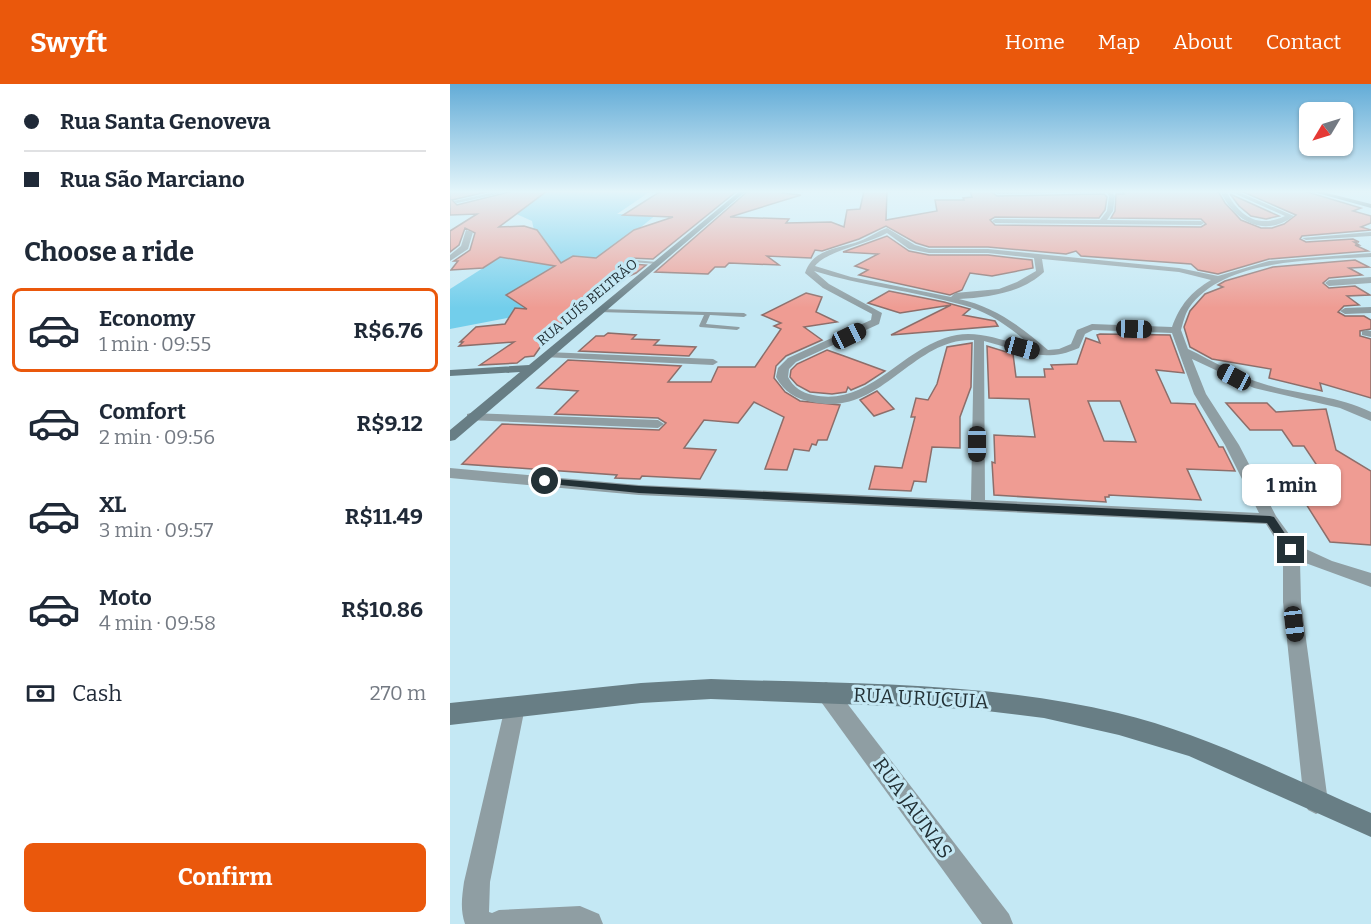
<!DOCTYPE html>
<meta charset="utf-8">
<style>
:root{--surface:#fff;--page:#f6f6f7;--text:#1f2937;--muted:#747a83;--line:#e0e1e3;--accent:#ea580c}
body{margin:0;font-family:Bitter,serif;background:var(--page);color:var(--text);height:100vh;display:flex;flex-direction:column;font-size:22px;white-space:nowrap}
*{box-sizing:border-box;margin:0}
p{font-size:20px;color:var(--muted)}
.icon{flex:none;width:33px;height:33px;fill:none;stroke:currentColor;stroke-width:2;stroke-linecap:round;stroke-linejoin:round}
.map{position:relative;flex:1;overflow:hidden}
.sheet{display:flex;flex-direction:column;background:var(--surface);width:450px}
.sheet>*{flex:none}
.banner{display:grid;align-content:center;height:132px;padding:0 24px;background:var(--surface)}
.needle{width:39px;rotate:232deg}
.tools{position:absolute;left:849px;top:18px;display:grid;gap:12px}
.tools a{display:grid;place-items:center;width:54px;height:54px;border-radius:9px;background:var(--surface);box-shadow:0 2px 4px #0004;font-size:30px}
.end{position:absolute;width:27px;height:27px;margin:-14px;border:8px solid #233136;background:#fff;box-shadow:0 0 0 3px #fff}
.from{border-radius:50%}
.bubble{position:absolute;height:42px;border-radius:9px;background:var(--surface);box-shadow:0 2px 4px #0004;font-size:20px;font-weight:700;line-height:42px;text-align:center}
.car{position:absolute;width:18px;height:36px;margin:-18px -9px;border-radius:8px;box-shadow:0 0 4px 2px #0007;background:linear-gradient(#222 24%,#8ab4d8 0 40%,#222 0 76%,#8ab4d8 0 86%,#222 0)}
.banner b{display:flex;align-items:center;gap:21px;height:57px;font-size:22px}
.banner b+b{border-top:2px solid var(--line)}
.banner i{width:15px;height:15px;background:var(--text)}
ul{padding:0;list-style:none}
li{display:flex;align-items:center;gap:18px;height:84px;margin:0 12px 9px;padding:0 12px;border:3px solid transparent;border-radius:9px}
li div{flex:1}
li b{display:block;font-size:22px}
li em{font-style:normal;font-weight:700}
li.active{border-color:var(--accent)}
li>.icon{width:54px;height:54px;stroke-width:1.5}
h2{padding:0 24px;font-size:27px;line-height:72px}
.pay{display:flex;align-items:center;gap:15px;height:66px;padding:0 24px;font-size:22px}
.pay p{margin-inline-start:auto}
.button{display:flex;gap:12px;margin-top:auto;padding:12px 24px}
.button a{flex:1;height:69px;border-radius:9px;background:var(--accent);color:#fff;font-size:24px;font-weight:700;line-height:69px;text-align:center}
header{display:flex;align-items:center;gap:36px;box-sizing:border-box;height:84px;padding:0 30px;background:var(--accent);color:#fff}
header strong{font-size:28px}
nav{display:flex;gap:33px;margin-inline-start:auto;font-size:21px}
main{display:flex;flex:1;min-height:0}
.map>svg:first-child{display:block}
.green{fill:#72ceeb}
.building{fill:#ef9c93;stroke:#8d6e6a;stroke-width:1.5;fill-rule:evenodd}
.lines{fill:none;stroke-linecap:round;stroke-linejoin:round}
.lane{fill:#8f9ea3;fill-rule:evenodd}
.street{fill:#8f9ea3;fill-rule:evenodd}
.secondary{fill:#687e85;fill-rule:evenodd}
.route{fill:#233136}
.labels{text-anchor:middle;stroke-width:6;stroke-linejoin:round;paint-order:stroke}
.far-street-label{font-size:14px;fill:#233136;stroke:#c4e8f4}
.near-street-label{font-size:20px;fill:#233136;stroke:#c4e8f4}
</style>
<header>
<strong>Swyft</strong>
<nav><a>Home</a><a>Map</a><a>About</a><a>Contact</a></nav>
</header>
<main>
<section class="sheet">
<div class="banner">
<b><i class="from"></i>Rua Santa Genoveva</b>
<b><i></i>Rua São Marciano</b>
</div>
<h2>Choose a ride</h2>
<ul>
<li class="active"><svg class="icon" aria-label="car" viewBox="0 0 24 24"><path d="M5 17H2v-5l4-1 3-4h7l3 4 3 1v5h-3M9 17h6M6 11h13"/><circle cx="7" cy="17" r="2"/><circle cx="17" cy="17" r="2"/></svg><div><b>Economy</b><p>1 min · 09:55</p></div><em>R$6.76</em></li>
<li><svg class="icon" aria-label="car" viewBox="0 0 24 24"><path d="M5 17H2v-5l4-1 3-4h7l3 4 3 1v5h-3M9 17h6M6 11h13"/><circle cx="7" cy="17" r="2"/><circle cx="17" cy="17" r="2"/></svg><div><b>Comfort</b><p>2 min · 09:56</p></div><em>R$9.12</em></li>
<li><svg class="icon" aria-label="car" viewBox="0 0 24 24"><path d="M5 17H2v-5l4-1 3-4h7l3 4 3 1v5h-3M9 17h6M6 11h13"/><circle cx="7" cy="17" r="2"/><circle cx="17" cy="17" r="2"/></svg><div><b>XL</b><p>3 min · 09:57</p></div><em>R$11.49</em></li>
<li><svg class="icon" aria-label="car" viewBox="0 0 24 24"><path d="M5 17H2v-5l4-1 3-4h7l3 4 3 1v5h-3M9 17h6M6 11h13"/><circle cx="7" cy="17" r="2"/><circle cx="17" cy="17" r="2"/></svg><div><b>Moto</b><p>4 min · 09:58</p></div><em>R$10.86</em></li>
</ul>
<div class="pay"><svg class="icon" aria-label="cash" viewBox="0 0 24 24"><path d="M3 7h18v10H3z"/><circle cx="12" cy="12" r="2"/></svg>Cash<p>270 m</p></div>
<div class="button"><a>Confirm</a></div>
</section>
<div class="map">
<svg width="921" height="840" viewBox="0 0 921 840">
<rect width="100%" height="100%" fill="#c4e8f4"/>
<path class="green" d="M89 107H201L167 130H207L175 156 109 224 0 245V205L85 151 82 137 37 117Z"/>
<g class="building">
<path d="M0 107H41L2 116 7 121 63 107H97L49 143 74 142 87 146 111 179 123 172 146 174 184 146 223 133 173 131 211 107H287L203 175 180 174 182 180 196 181 186 189 165 198 109 241 116 242 101 255H96L84 272 75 273 67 279 30 281 64 258 9 262 13 258H10L26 243 55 240 65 224 77 225 56 211 105 182 50 173 33 184 1 186 8 177H4L20 166 25 149 15 144 9 161 0 168V147L27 130 0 131Z"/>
<path d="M298 107H337L333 109 351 111 280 133 339 135 336 139 381 138 394 143 397 126 410 125 414 107H437L436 136 487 127 485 116H514L513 114 522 113 520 107H540L547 112 654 110 657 113 655 126 649 134 545 133 540 136 545 141 751 143 756 140 751 135 661 134 665 127 666 110H674L671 107H768L775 119 791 136 811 144H822L834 140 846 131 791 107H854L911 124 903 127 921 132V139L911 143 921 146 852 152 850 155 856 158 903 155 909 158H904L909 161H905L918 167 819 175 768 190 748 186 741 180 631 172 626 167 616 170 538 163H479L466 159 436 142 409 155 372 167 365 166 361 174 317 172 329 181 279 179 275 183H265L258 190 205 188Z"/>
<path d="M780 110 829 132 816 135 801 132 789 122Z"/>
<path d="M437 152 459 167 479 171H538L582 176 583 184 542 192 520 189 512 206 500 211 409 191 418 186 405 182 428 170 393 168Z"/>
<path d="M905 176 919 183 899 184 912 191 879 194 873 199 879 204 905 202 920 211 897 212 909 221 894 222 888 228 895 232H914L921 236V245L910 247V252L921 255V314L870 299 872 307 819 294 821 285 762 275 740 263 734 243 740 227 755 210 773 203 768 201 775 197 823 183Z"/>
<path d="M439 207 494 218 520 225 513 231 545 237 548 242 441 251 501 221 450 229 418 219Z"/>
<path d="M356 209 372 213 366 228 387 238 354 243 372 256 336 272 326 282 324 294 335 308 350 317 390 321 377 356H368L366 361 362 360 359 367 344 365 337 386 315 385 334 333 304 318 288 339 254 336 234 364 266 366 250 395 192 392 190 395 165 394 167 391 12 380 52 340 209 346 216 339 208 334 105 330 128 307 87 304 118 276 231 282 218 298H261L268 283H305L331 245 324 242 331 239 312 231Z"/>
<path d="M158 249 186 251 182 255 209 256 204 261 246 263 239 272 129 267 146 252H154Z"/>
<path d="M650 250 720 251 734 289 706 286 721 319 745 320 769 363H773L785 387 737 385 751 416 659 411V413H655L656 418 544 411 542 378 545 379 544 351 585 353 579 315 539 314 537 262 563 270 566 293H595L594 285H603L601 281 627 280 636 254 650 259 647 251ZM638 317H670L686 358 654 357Z"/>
<path d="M522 259 521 303 510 333V364L482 363 476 398 464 397 461 407 419 405 425 382 452 384 465 333H461L466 314 478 316 487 300 497 263Z"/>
<path d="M377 266 394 272 435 287 415 300 401 306 398 303 396 308 382 310 360 308 347 301 340 293 341 286 347 280Z"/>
<path d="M427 307 444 325 424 332 410 316Z"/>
<path d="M776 319H817L826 328 876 325 886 366 921 387V461L880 458 851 412 847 411 835 394 876 395 854 362H843L832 346H800Z"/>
</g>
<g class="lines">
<g class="lane">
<path d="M184 176 207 178 209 179 207 180 182 178V176Z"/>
<path d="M150 225 294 229 297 231 294 233 260 231 256 240 289 243 290 244 287 246 250 243 249 242 254 231 148 228V226Z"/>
</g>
<g class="street">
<path d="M50 107H61L7 119 4 117Z"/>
<path d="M545 107H601L604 109 547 110Z"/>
<path d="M655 107H661L665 112 663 127 657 136 751 137 754 139 751 141 545 139 542 137 545 135 650 136 657 127 659 112Z"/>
<path d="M770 107H776C789 132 808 145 835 132L779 107H786L844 132C814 154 785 138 770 107Z"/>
<path d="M437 144 465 161 479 165H538L729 184 768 192 819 177 921 169V173C866 176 773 174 739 224 735 230 733 239 731 246L738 265C763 277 787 292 814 300 849 311 887 311 921 328V337L890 324 804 304 742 275 756 310 789 361 826 432 847 461 882 477 921 489V503L850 477 851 518 878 718 874 726 866 730 858 726 854 718 833 518V467L816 440 189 411 0 394V384L189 401 521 416 524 256C462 253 431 334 362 318 346 315 334 308 326 293L328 284 338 274 421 236 422 230 373 204 355 189C363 164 389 165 410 157 420 153 428 147 437 144ZM437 149 459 165 479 169H538L584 174 586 187 567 198 549 205 505 209 501 213 401 193 365 182C376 167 418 160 437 149ZM592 175 729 188 761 196C741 208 730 221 722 243L642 240 627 246 621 260 609 265 598 266C572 243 543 222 509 215 538 213 572 209 594 188ZM364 187C413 202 464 207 513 221 540 228 564 246 584 264 553 258 526 243 495 254 449 269 416 323 363 311 352 309 343 303 338 293L339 285 346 278 429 240 432 229 379 200ZM643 246 722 249 744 310 775 361 809 429 535 416 534 257C569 266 593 280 629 264L635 250Z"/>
<path d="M16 146 23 148 18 165 0 177V171L11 162Z"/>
<path d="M921 148V152L856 156 852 154Z"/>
<path d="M921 193V199L879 202 875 199 879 196Z"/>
<path d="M921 223V229L895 230 890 227 895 224Z"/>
<path d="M916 246 921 247V253L912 251V247Z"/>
<path d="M97 268 263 275 268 278 263 281 93 273 92 271Z"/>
<path d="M21 329 208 336 214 340 208 344 17 336V330Z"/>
<path d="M376 598 383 601 559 830 563 840H532L369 615 366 608 369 601Z"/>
<path d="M65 613 72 616 75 623 40 798 39 828 42 829 49 826 130 822 149 830 153 840H15C10 825 12 813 14 798L55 623 58 616Z"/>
</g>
<g class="secondary">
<path d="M290 107H296L5 356 0 357V346L70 288 0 292V286L79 281Z"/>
<path d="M860 107H869L921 120V124Z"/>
<path d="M261 595C397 600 535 597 668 629 756 650 838 693 921 729V753L739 672 669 651 594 634 520 625 261 615 191 619 0 641V619L191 599Z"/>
</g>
</g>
<linearGradient id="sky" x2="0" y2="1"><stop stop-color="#63acd7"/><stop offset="0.48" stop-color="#e4f5fa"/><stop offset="1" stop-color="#e4f5fa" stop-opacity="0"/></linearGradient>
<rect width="921" height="224" fill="url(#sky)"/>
<path class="route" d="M95 394 189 402 820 432 824 433 846 466 845 469H837L817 439 189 409 91 399V395Z"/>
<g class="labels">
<g class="far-street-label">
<text transform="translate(137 218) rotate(-40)" y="5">RUA LUÍS BELTRÃO</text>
</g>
<g class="near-street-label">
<text transform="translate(471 614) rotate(3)" y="7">RUA URUCUIA</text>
<text transform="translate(463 724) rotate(54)" y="7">RUA JAUNAS</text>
</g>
</g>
</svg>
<div class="tools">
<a><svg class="needle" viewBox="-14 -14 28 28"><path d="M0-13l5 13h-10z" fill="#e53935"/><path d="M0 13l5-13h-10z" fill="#747a83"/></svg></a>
</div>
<i class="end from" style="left:95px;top:397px"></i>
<i class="end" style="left:841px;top:466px"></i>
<div class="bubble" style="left:792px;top:380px;width:99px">1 min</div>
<i class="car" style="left:684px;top:245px;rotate:92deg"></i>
<i class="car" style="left:399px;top:252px;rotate:64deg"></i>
<i class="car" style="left:572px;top:264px;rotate:105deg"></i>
<i class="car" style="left:784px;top:293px;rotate:298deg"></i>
<i class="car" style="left:527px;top:360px;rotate:180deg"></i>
<i class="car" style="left:844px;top:540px;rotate:173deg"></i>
</div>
</main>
